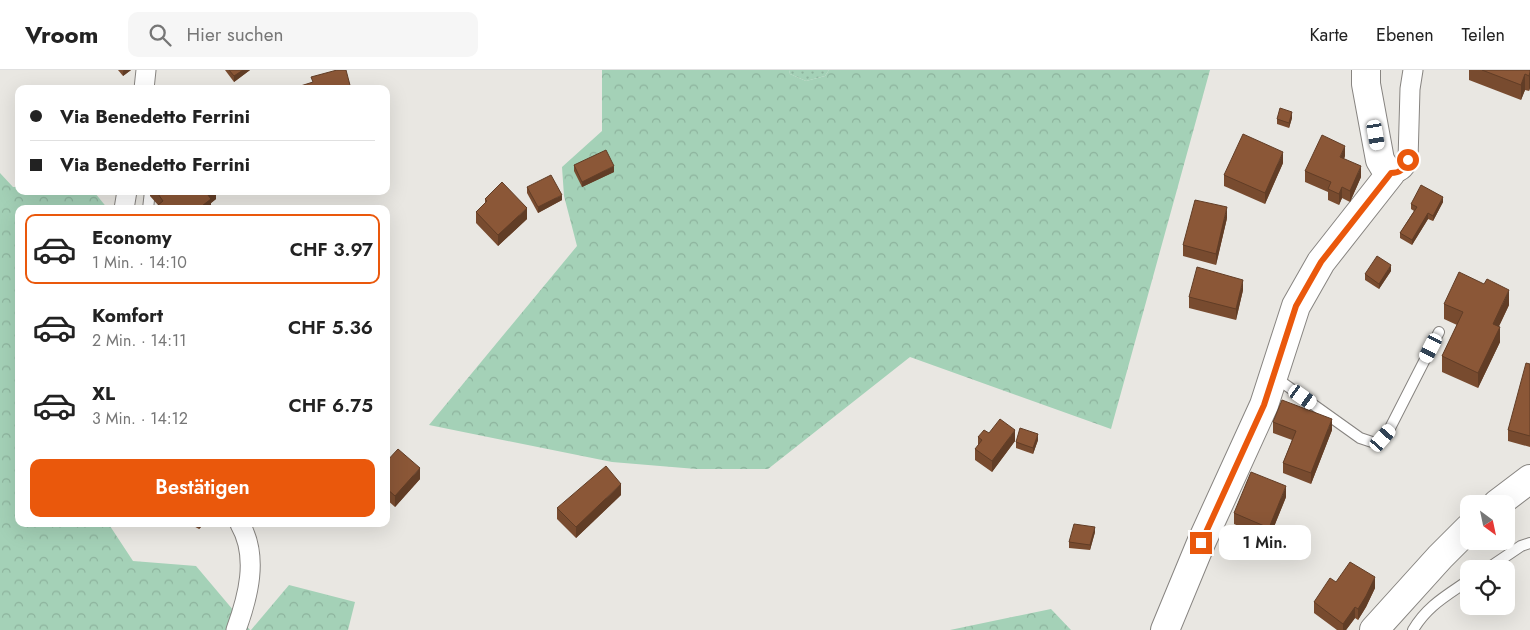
<!DOCTYPE html>
<html lang="de">
<meta charset="utf-8">
<style>
:root{--surface:#fff;--page:#f6f6f6;--text:#222;--muted:#767676;--line:#e0e0e0;--accent:#ea580c}
body{margin:0;font-family:Jost,sans-serif;background:var(--page);color:var(--text);height:100vh;display:flex;flex-direction:column;font-size:19px;white-space:nowrap}
*{box-sizing:border-box;margin:0}
p{font-size:16px;color:var(--muted)}
.icon{flex:none;width:28px;height:28px;fill:none;stroke:currentColor;stroke-width:2;stroke-linecap:round;stroke-linejoin:round}
.map{position:relative;flex:1;overflow:hidden}
.sheet{position:absolute;left:15px;top:135px;width:375px;height:322px;display:flex;flex-direction:column;background:var(--surface);border-radius:10px;box-shadow:0 5px 20px #0002}
.sheet>*{flex:none}
.hud{position:absolute;left:15px;top:15px;width:375px;height:110px;border-radius:10px;box-shadow:0 5px 20px #0002;display:grid;align-content:center;height:110px;padding:0 15px;background:var(--surface)}
.needle{width:32px;rotate:147deg}
.buttons{position:absolute;left:1460px;top:425px;display:grid;gap:10px}
.buttons a{display:grid;place-items:center;width:55px;height:55px;border-radius:10px;background:var(--surface);box-shadow:0 5px 20px #0002;font-size:25px}
.end{position:absolute;width:22px;height:22px;margin:-11px;border:6px solid #ea580c;background:#fff;box-shadow:0 0 0 2px #fff}
.from{border-radius:50%}
.bubble{position:absolute;height:35px;border-radius:10px;background:var(--surface);box-shadow:0 5px 20px #0002;font-size:16px;font-weight:600;line-height:35px;text-align:center}
.car{position:absolute;width:15px;height:30px;margin:-15px -8px;border-radius:6px;box-shadow:0 0 4px 1px #0007;background:linear-gradient(#fff 24%,#345 0 40%,#fff 0 76%,#345 0 86%,#fff 0)}
.hud b{display:flex;align-items:center;gap:18px;height:48px;font-size:19px}
.hud b+b{border-top:1px solid var(--line)}
.hud i{width:12px;height:12px;background:var(--text)}
ul{padding:9px 0 0;list-style:none}
li{display:flex;align-items:center;gap:15px;height:70px;margin:0 10px 8px;padding:0 5px;border:2px solid transparent;border-radius:10px}
li div{flex:1}
li b{display:block;font-size:19px}
li em{font-style:normal;font-weight:600}
li.current{border-color:var(--accent)}
li>.icon{width:45px;height:45px;stroke-width:1.5}
.primary-button{display:flex;gap:10px;margin-top:auto;padding:10px 15px}
.primary-button a{flex:1;height:58px;border-radius:10px;background:var(--accent);color:#fff;font-size:20px;font-weight:600;line-height:58px;text-align:center}
header{display:flex;align-items:center;gap:30px;box-sizing:border-box;height:70px;padding:0 25px;background:var(--surface);border-bottom:1px solid var(--line)}
header strong{font-size:24px}
nav{display:flex;gap:28px;margin-inline-start:auto;font-size:18px}
.search{width:350px;height:45px;background:var(--page);display:flex;align-items:center;gap:12px;box-sizing:border-box;padding:0 18px;border-radius:10px;color:var(--muted);font-size:19px}
.map>svg:first-child{display:block}
.grass{fill:url(#grass-dots)}
.forest{fill:url(#forest-crowns)}
.lines{fill:none;stroke-linecap:round;stroke-linejoin:round}
.lane-casing{stroke:#878480;stroke-width:12}
.street-casing{stroke:#878480;stroke-width:21}
.secondary-casing{stroke:#878480;stroke-width:30}
.lane{stroke:#fff;stroke-width:10}
.street{stroke:#fff;stroke-width:19}
.secondary{stroke:#fff;stroke-width:28}
.wall{fill:#784b2f}
.shaded-wall{fill:#613d26}
.building{fill:#8b5737;stroke:#613d26}
.route{stroke:#ea580c;stroke-width:6}
</style>
<header>
<strong>Vroom</strong>
<div class="search"><svg class="icon" aria-label="search" viewBox="0 0 24 24"><circle cx="10" cy="10" r="6"/><path d="M15 15l6 6"/></svg>Hier suchen</div>
<nav><a>Karte</a><a>Ebenen</a><a>Teilen</a></nav>
</header>
<div class="map">
<svg width="1530" height="560" viewBox="0 0 1530 560">
<defs>
<pattern id="grass-dots" width="8" height="8" patternUnits="userSpaceOnUse" patternTransform="scale(1.25)"><rect width="8" height="8" fill="#a4d1b7"/><path d="M2 2h.1M6 6h.1" fill="none" stroke="#8db39d" stroke-width="1.8" stroke-linecap="round"/></pattern>
<pattern id="forest-crowns" width="20" height="18" patternUnits="userSpaceOnUse" patternTransform="scale(1.25)"><rect width="20" height="18" fill="#a4d1b7"/><path d="M2 6a3 3 0 1 1 6 0M12 15a3 3 0 1 1 6 0" fill="none" stroke="#8db39d"/></pattern>
</defs>
<rect width="100%" height="100%" fill="#e9e7e2"/>
<path class="grass" d="M789 0H829L825 6 806 11 790 4Z"/>
<g class="forest">
<path d="M602 0H789L790 4 806 11 825 6 829 0H1210L1111 359 910 287 768 399H696L612 392 429 355 577 176 564 126 562 97 602 61Z"/>
<path d="M0 103 13 117H19V121H67L95 123 108 139H19V454H111L110 456 133 491 196 496 250 560H0Z"/>
<path d="M289 515 355 532 348 560H251Z"/>
<path d="M1051 539 1071 560H950Z"/>
</g>
<g class="lines">
<g class="lane-casing">
<g id="lane">
<path d="M148 139 150 121"/>
<path d="M1276 308 1360 368 1372 372H1378L1389 360 1439 262"/>
<path d="M1487 499 1521 476 1530 473"/>
<path d="M1413 560C1427 536 1446 526 1469 510"/>
</g>
</g>
<g class="street-casing">
<g id="street">
<path d="M144 19 146 0"/>
<path d="M1391 103C1400 103 1405 99 1408 90L1410 19 1413 0"/>
<path d="M124 139 127 121"/>
<path d="M236 560C248 527 259 487 240 454"/>
</g>
</g>
<g class="secondary-casing">
<g id="secondary">
<path d="M1497 434 1530 409"/>
<path d="M1165 560 1201 473 1264 335 1296 236 1321 192 1391 103 1386 100 1380 90 1366 14V0"/>
<path d="M1374 560 1440 487 1469 458"/>
</g>
</g>
<use href="#lane" class="lane"/>
<use href="#street" class="street"/>
<use href="#secondary" class="secondary"/>
</g>
<g class="wall">
<path d="M118 0H131L123 6Z"/>
<path d="M225 0H250L234 12Z"/>
<path d="M1469 0H1530V18L1529 21 1525 20 1521 30 1469 10Z"/>
<path d="M1292 48 1289 58 1277 54V49Z"/>
<path d="M1345 86 1344 89 1361 107 1350 132 1342 128 1339 135 1328 130V122L1305 112V101Z"/>
<path d="M1283 93 1265 134 1224 116V105Z"/>
<path d="M574 95 614 102 582 117 574 101Z"/>
<path d="M527 117 562 130 538 143 527 123Z"/>
<path d="M150 121H216V129L211 133V139H158V135L150 126Z"/>
<path d="M485 129 527 149 498 176 476 153V142L485 133Z"/>
<path d="M1443 132 1433 151 1428 149 1412 175 1400 168V163L1414 141 1411 139V134Z"/>
<path d="M1227 148 1216 195 1183 186V175Z"/>
<path d="M1391 201 1379 219 1365 210V204Z"/>
<path d="M1243 220 1236 250 1189 238V227Z"/>
<path d="M1444 234 1509 235 1499 256 1500 272 1478 318 1442 302V286L1457 255 1444 249Z"/>
<path d="M1530 294V377L1508 371V360Z"/>
<path d="M1273 352 1332 360 1311 414 1283 403V393L1292 370 1273 363Z"/>
<path d="M989 363 1015 371 992 402 975 390V379L978 376V367Z"/>
<path d="M1038 370 1033 384 1016 378V372Z"/>
<path d="M386 392 420 409 395 437 386 429Z"/>
<path d="M621 425 576 468 557 449V438Z"/>
<path d="M1286 427 1269 469 1234 454V443Z"/>
<path d="M190 454H204L199 459Z"/>
<path d="M1095 462 1090 480 1069 478V472Z"/>
<path d="M1336 512 1375 518 1366 537 1358 550 1355 548 1346 560H1337L1314 543V532Z"/>
</g>
<g class="shaded-wall">
<path d="M124 0H131L123 6V1Z"/>
<path d="M243 0H250L234 12V6Z"/>
<path d="M1530 2V18L1529 21V6Z"/>
<path d="M1525 4V20L1521 30V15Z"/>
<path d="M1292 42V48L1289 58V53Z"/>
<path d="M1345 76V86L1340 98V87Z"/>
<path d="M1283 82V93L1265 134V123Z"/>
<path d="M614 96V102L582 117V112Z"/>
<path d="M1361 96V107L1350 132V121Z"/>
<path d="M1342 117V128L1339 135V124Z"/>
<path d="M212 121H216V129L211 133V139H198L208 125Z"/>
<path d="M562 125V130L538 143V137Z"/>
<path d="M1443 127V132L1433 151V146Z"/>
<path d="M1227 137V148L1216 195V184Z"/>
<path d="M527 138V149L498 176V165Z"/>
<path d="M1428 143V149L1412 175V170Z"/>
<path d="M1391 195V201L1379 219V214Z"/>
<path d="M1243 210V220L1236 250V239Z"/>
<path d="M1509 220V235L1493 269V254Z"/>
<path d="M1500 257V272L1478 318V303Z"/>
<path d="M1332 349V360L1311 414V403Z"/>
<path d="M1015 360V371L992 402V391Z"/>
<path d="M1038 364V370L1033 384V378Z"/>
<path d="M420 398V409L395 437V426Z"/>
<path d="M621 414V425L576 468V457Z"/>
<path d="M1286 416V427L1269 469V458Z"/>
<path d="M199 454H204L199 459Z"/>
<path d="M1095 457V462L1090 480V475Z"/>
<path d="M1375 507V518L1366 537 1358 550V539Z"/>
<path d="M1355 537V548L1346 560H1343V554Z"/>
</g>
<g class="building">
<path d="M229 0H243L234 6Z"/>
<path d="M337 0H346L351 19H291L313 12 311 7Z"/>
<path d="M1482 0H1530V2L1529 6 1525 4 1521 15Z"/>
<path d="M1280 38 1292 42 1289 53 1277 49Z"/>
<path d="M1243 64 1283 82 1265 123 1224 105Z"/>
<path d="M1322 65 1345 76 1340 87 1361 96 1350 121 1342 117 1339 124 1328 119 1331 112 1305 101Z"/>
<path d="M606 80 614 96 582 112 574 95Z"/>
<path d="M551 105 562 125 538 137 527 117Z"/>
<path d="M502 112 527 138 498 165 476 142 487 131 485 129Z"/>
<path d="M1421 115 1443 127 1433 146 1428 143 1412 170 1400 163 1417 137 1411 134Z"/>
<path d="M156 121H212L208 125 211 129 198 139H160L158 135 163 131Z"/>
<path d="M1195 130 1227 137 1216 184 1183 175Z"/>
<path d="M1377 186 1391 195 1379 214 1365 204Z"/>
<path d="M1197 197 1243 210 1236 239 1189 227Z"/>
<path d="M1459 202 1484 214 1487 209 1509 220 1493 254 1500 257 1478 303 1442 286 1463 242 1444 234Z"/>
<path d="M1526 293 1530 294V366L1508 360Z"/>
<path d="M1282 330 1332 349 1311 403 1283 393 1296 361 1273 352Z"/>
<path d="M1000 349 1015 360 992 391 975 379 982 370 978 367 984 360 989 363Z"/>
<path d="M1020 358 1038 364 1033 378 1016 372Z"/>
<path d="M398 379 420 398 395 426 386 418V392Z"/>
<path d="M606 396 621 414 576 457 557 438Z"/>
<path d="M1251 402 1286 416 1269 458 1234 443Z"/>
<path d="M1074 454 1095 457 1090 475 1069 472Z"/>
<path d="M1350 492 1375 507 1366 526 1358 539 1355 537 1343 554 1314 532 1330 508 1336 512Z"/>
</g>
<g class="lines">
<path class="route" d="M1201 473 1264 335 1296 236 1321 192 1391 103C1400 103 1405 99 1408 90"/>
</g>
</svg>
<div class="buttons">
<a><svg class="needle" viewBox="-14 -14 28 28"><path d="M0-13l5 13h-10z" fill="#e53935"/><path d="M0 13l5-13h-10z" fill="#767676"/></svg></a>
<a><svg class="icon" aria-label="locate" viewBox="0 0 24 24"><circle cx="12" cy="12" r="6"/><path d="M12 2v4M12 18v4M2 12h4M18 12h4"/></svg></a>
</div>
<i class="end from" style="left:1408px;top:90px"></i>
<i class="end" style="left:1201px;top:473px"></i>
<div class="bubble" style="left:1219px;top:455px;width:92px">1 Min.</div>
<i class="car" style="left:1376px;top:65px;rotate:170deg"></i>
<i class="car" style="left:1431px;top:278px;rotate:207deg"></i>
<i class="car" style="left:1303px;top:327px;rotate:125deg"></i>
<i class="car" style="left:1383px;top:368px;rotate:41deg"></i>
<div class="hud">
<b><i class="from"></i>Via Benedetto Ferrini</b>
<b><i></i>Via Benedetto Ferrini</b>
</div>
<section class="sheet">
<ul>
<li class="current"><svg class="icon" aria-label="car" viewBox="0 0 24 24"><path d="M5 17H2v-5l4-1 3-4h7l3 4 3 1v5h-3M9 17h6M6 11h13"/><circle cx="7" cy="17" r="2"/><circle cx="17" cy="17" r="2"/></svg><div><b>Economy</b><p>1 Min. · 14:10</p></div><em>CHF 3.97</em></li>
<li><svg class="icon" aria-label="car" viewBox="0 0 24 24"><path d="M5 17H2v-5l4-1 3-4h7l3 4 3 1v5h-3M9 17h6M6 11h13"/><circle cx="7" cy="17" r="2"/><circle cx="17" cy="17" r="2"/></svg><div><b>Komfort</b><p>2 Min. · 14:11</p></div><em>CHF 5.36</em></li>
<li><svg class="icon" aria-label="car" viewBox="0 0 24 24"><path d="M5 17H2v-5l4-1 3-4h7l3 4 3 1v5h-3M9 17h6M6 11h13"/><circle cx="7" cy="17" r="2"/><circle cx="17" cy="17" r="2"/></svg><div><b>XL</b><p>3 Min. · 14:12</p></div><em>CHF 6.75</em></li>
</ul>
<div class="primary-button"><a>Bestätigen</a></div>
</section>
</div>
